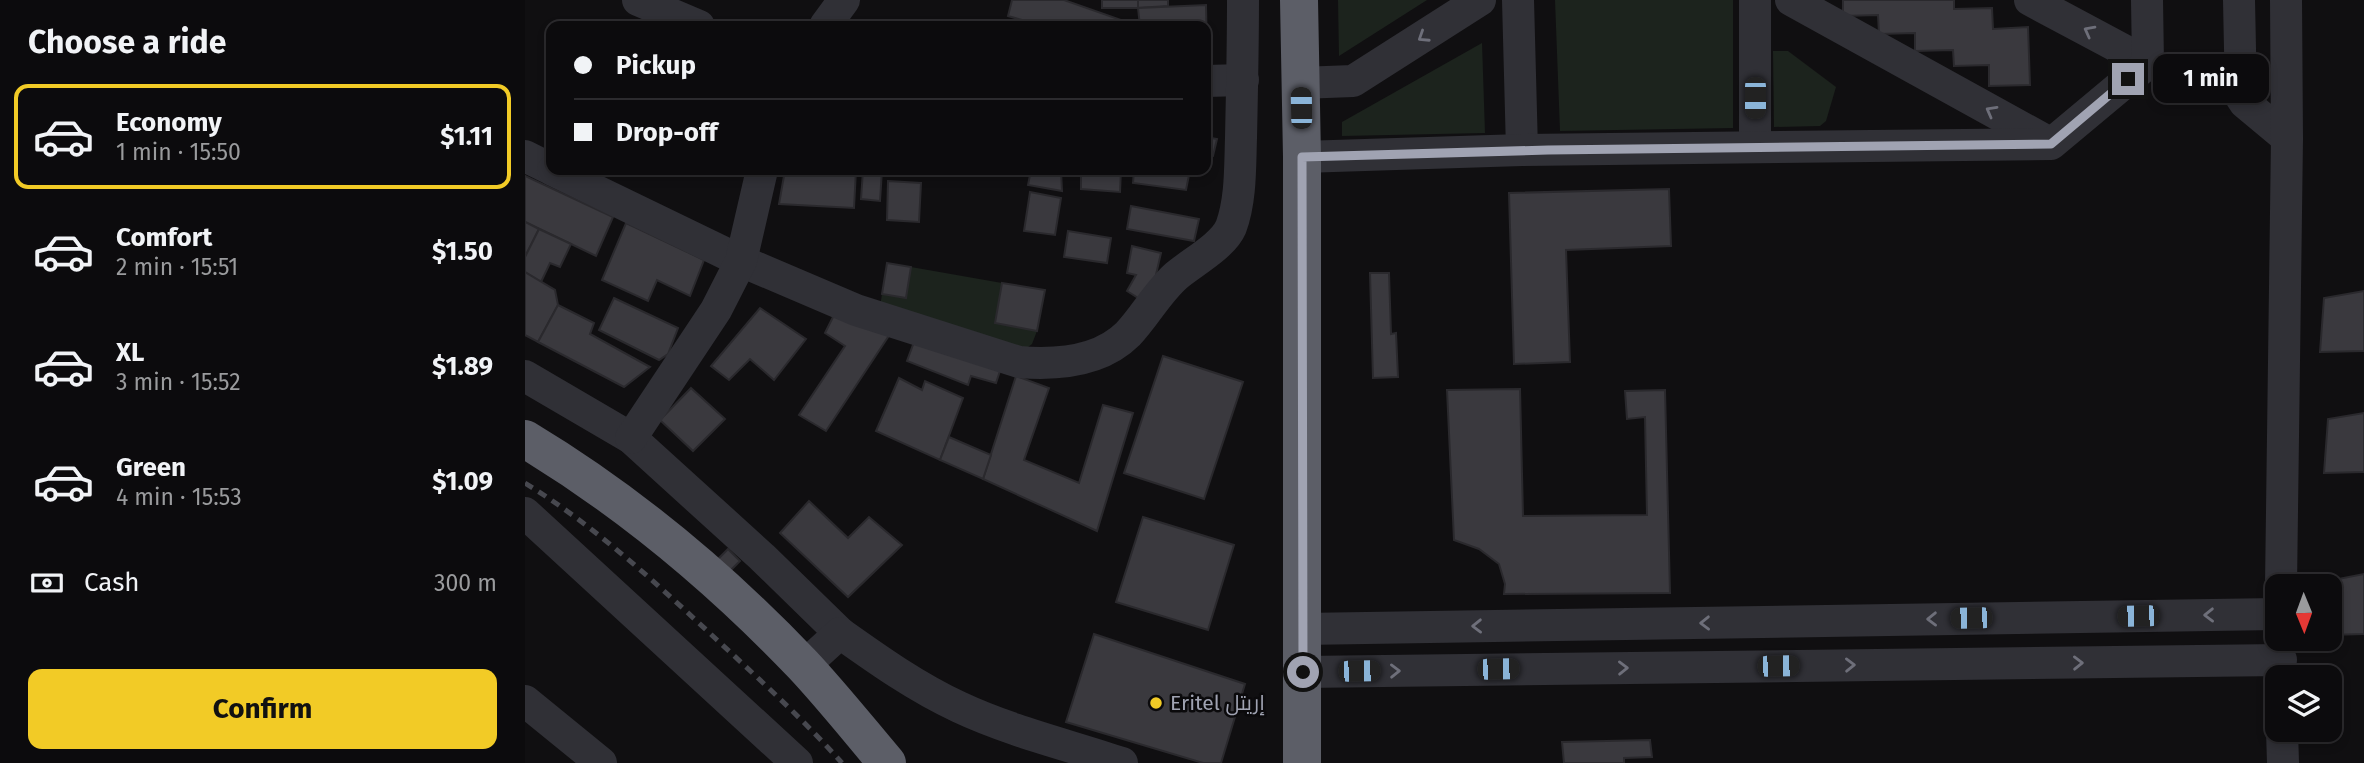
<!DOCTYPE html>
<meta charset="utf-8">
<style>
:root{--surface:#0c0b0d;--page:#151416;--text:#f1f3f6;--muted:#9a9b9d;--line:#2c2b2e;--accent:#f2cb26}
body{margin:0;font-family:"Fira Sans",Cairo,sans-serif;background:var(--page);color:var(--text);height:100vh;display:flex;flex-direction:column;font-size:26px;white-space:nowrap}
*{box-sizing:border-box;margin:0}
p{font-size:23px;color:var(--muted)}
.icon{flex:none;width:38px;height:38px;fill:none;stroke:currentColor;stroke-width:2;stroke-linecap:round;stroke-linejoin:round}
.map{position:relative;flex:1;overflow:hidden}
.sheet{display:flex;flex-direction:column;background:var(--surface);width:525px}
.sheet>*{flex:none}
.hud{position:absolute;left:21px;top:21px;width:665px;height:154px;border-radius:14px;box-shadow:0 4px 10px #0003,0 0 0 2px var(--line);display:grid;align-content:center;height:154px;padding:0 28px;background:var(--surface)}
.needle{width:46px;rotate:179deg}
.fabs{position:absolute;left:1740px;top:574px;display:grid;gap:14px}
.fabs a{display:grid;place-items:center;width:77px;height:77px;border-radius:14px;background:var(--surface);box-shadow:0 4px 10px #0003,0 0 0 2px var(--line);font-size:35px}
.end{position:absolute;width:32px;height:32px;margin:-16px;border:9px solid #a0a3b2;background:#111;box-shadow:0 0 0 4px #111}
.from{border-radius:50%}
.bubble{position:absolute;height:49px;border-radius:14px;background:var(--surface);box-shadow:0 4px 10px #0003,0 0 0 2px var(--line);font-size:23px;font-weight:700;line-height:49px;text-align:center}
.car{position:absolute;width:21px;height:42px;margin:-21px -10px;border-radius:9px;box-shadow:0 0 5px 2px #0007;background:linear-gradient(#222 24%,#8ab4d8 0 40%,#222 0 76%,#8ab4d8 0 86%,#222 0)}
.hud b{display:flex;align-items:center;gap:24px;height:66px;font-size:26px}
.hud b+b{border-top:2px solid var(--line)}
.hud i{width:18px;height:18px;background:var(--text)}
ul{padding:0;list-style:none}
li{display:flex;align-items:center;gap:21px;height:105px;margin:0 14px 10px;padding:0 14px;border:4px solid transparent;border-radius:14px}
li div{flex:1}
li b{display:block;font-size:26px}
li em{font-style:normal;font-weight:700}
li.active{border-color:var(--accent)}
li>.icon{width:63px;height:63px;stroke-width:1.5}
h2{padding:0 28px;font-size:32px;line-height:84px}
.pay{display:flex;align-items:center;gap:18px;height:77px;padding:0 28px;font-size:26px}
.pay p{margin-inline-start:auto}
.action{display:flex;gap:14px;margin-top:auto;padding:14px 28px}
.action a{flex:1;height:80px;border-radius:14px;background:var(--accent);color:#111;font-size:28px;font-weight:700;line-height:80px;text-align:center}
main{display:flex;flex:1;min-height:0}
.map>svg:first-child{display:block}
.green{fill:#1c231d}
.building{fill:#3a393e;stroke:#2a292d;stroke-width:2}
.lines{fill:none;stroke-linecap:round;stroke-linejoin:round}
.minor{stroke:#303036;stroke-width:32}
.highway{stroke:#5c5e67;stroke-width:38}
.rail{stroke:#47484f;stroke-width:5;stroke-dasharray:9 7;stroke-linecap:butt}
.oneway{stroke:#6e6f7a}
.route{stroke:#a0a3b2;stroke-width:9}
.poi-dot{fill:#f2cb26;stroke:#0b0a0c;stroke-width:2.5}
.labels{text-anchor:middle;stroke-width:5;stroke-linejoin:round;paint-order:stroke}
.poi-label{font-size:21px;fill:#a0a3b2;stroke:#0b0a0c;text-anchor:start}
</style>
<main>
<section class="sheet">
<h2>Choose a ride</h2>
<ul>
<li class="active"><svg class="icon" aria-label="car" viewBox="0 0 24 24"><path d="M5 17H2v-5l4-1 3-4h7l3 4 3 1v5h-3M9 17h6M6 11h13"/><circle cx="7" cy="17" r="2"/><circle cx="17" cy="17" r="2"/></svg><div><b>Economy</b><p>1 min · 15:50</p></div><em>$1.11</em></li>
<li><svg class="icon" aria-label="car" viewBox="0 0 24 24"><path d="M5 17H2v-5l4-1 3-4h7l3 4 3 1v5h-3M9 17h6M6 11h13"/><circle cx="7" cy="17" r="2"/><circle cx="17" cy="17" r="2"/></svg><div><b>Comfort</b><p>2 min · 15:51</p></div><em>$1.50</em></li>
<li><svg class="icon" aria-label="car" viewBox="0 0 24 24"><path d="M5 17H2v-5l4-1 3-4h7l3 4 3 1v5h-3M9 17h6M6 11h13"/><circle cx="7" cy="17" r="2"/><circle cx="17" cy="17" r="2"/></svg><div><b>XL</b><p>3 min · 15:52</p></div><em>$1.89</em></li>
<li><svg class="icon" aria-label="car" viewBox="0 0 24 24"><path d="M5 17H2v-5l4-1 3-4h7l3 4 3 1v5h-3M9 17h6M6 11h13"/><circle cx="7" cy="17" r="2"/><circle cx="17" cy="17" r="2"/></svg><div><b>Green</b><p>4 min · 15:53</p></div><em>$1.09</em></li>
</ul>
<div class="pay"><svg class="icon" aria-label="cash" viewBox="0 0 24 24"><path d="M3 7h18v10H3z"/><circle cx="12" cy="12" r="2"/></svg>Cash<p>300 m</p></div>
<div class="action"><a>Confirm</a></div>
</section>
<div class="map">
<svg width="1839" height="763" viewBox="0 0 1839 763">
<rect width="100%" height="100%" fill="#100f11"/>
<g class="green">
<path d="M813 0H902L814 56Z"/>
<path d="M1030 0H1208V128L1035 131Z"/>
<path d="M957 43 960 133 817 136V122Z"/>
<path d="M1248 51H1263L1311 87 1301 121 1295 126 1249 127Z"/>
<path d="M386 267 477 283 470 323 512 331 507 344 494 354 354 313 357 294 381 298Z"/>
</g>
<g class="building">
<path d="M487 0H539L599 21 597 26H518L483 16Z"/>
<rect x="577" y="0" width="36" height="8"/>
<path d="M613 0H643V6L613 8Z"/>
<path d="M1318 0H1429V9L1467 8 1468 29 1503 27 1505 85 1464 86V65L1429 66 1428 50 1390 51V33L1354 34 1353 15 1318 16Z"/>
<path d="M681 5 682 52 681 26H615L613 8Z"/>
<path d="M681 137 692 139 688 156 681 155Z"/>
<path d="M260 170H331L329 208 254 204Z"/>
<path d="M338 170H357L355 201 336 199Z"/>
<path d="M506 170H536L537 191 503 185Z"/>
<path d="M556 170H596L595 192 556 189Z"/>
<path d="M609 170H665L661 190 608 183Z"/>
<path d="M0 176 88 217 71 256 0 222Z"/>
<path d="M363 181 396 183 394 222 362 220Z"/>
<path d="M1144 189 1146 246 1041 250 1045 362 989 364 984 193Z"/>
<path d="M505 192 536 198 530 235 499 231Z"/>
<path d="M606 206 674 219 669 241 602 229Z"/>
<path d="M0 222 14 229 0 257Z"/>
<path d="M101 223 179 260 165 296 132 280 123 301 77 280Z"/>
<path d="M14 229 46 244 35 267 25 263 16 282 0 272V257Z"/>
<path d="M543 231 586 238 582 263 539 257Z"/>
<path d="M607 246 636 253 630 279 618 301 602 291 611 275 602 273Z"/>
<path d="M362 263 386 267 381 298 357 294Z"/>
<path d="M0 272 30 290 33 305 13 342 0 335Z"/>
<path d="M845 273H864L866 334 871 333 873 377 848 378Z"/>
<path d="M477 283 520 290 512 331 470 323Z"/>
<path d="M1839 291V351L1795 352 1799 298Z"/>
<path d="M89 298 153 328 143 354 134 360 74 330Z"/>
<path d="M33 305 69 323 65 334 125 367 99 387 13 342Z"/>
<path d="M235 308 281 339 249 380 225 359 204 380 186 366Z"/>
<path d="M309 315 365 334 301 431 274 415 320 346 300 333Z"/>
<path d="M389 342 475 371 471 383 446 376 443 385 382 361Z"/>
<path d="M638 356 718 382 679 499 599 473Z"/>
<path d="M491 376 524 388 499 460 554 483 578 405 608 413 572 531 458 479Z"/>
<path d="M374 378 397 390 400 381 438 398 415 460 351 431Z"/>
<path d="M166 388 200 419 168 451 135 420Z"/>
<path d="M995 389 998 516 1122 515 1120 417 1102 419 1100 391 1140 390 1145 593 979 594 980 584 974 564 954 549 929 540 922 390Z"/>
<path d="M1839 413V472L1799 473 1803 419Z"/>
<path d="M424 437 466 455 458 479 415 460Z"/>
<path d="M284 501 323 538 344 517 377 545 323 597 255 533Z"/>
<path d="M618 517 709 545 683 630 591 602Z"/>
<path d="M203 549 215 561 204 572 192 560Z"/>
<path d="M1839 574V634L1804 635V606L1808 580Z"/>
<path d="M569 634 720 684 696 763H678L541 722Z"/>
<path d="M1125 740 1127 757 1099 758V763H1039L1037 742Z"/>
</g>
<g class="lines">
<g class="minor">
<path d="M113 0 174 26"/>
<path d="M993 0 997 150"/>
<path d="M1230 0V146"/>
<path d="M1266 0 1525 143"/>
<path d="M1505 0 1623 63"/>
<path d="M1714 0 1716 97 1720 103 1762 138"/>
<path d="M300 26 319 0"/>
<path d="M681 81 718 80"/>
<path d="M775 83 828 81 955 0"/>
<path d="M0 156 26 169"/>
<path d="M777 157 997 150 1526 144 1623 63 1622 0"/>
<path d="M28 170 216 261 331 310 494 362C531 365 575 362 603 334 620 316 632 293 651 276 666 263 698 246 706 227 716 200 715 167 716 138 717 92 718 46 718 0"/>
<path d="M0 376 106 438 237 557 315 633"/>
<path d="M106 438 191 310 216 261 237 170"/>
<path d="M0 513 272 763"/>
<path d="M1756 586 1762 138 1761 0"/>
<path d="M777 629 1752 614"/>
<path d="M279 666 315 633C353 660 391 687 434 707 485 731 543 745 597 763"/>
<path d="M778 672 1756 660"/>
<path d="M0 701 76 763"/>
<path d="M1757 730 1758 763"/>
</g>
<g class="highway">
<path d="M774 0 777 157V763"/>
<path d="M0 439C103 501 195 578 278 665 307 696 334 730 362 763"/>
</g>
<path class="rail" d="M0 483C70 526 131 583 191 639 234 679 278 719 317 763"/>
</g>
<defs><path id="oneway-chevron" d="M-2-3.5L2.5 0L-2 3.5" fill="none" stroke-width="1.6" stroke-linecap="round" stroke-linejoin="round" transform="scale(1.75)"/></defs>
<g class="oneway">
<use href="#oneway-chevron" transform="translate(1564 31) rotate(-152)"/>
<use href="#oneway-chevron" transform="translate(898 37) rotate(147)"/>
<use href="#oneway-chevron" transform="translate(1466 111) rotate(-151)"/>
<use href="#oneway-chevron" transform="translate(1684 615) rotate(179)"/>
<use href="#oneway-chevron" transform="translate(1407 619) rotate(179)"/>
<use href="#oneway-chevron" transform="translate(1180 623) rotate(179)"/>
<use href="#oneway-chevron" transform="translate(952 626) rotate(179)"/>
<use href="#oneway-chevron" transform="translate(1553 663) rotate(-1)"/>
<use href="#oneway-chevron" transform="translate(1325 665) rotate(-1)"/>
<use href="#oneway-chevron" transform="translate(1098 668) rotate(-1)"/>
<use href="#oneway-chevron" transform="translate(870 671) rotate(-1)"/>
</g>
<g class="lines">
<path class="route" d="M778 672 777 157 1023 150 1526 144 1603 79"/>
</g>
<circle class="poi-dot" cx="631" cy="703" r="7"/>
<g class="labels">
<g class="poi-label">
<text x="645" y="710">Eritel إريتل</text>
</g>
</g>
</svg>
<div class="fabs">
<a><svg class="needle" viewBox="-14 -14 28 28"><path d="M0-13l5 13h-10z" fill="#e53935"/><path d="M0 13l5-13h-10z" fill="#9a9b9d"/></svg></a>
<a><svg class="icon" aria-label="layers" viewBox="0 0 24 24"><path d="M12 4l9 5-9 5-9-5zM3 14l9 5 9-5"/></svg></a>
</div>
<i class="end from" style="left:778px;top:672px"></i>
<i class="end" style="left:1603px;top:79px"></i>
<div class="bubble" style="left:1628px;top:54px;width:116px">1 min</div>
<i class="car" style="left:1230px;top:98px;rotate:180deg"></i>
<i class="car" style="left:776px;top:108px;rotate:359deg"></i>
<i class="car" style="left:1613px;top:616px;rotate:269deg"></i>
<i class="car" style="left:1446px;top:618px;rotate:269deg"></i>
<i class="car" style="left:1253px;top:666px;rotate:89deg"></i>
<i class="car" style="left:973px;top:669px;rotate:89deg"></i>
<i class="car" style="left:834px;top:671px;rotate:89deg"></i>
<div class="hud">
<b><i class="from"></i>Pickup</b>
<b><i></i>Drop-off</b>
</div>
</div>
</main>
